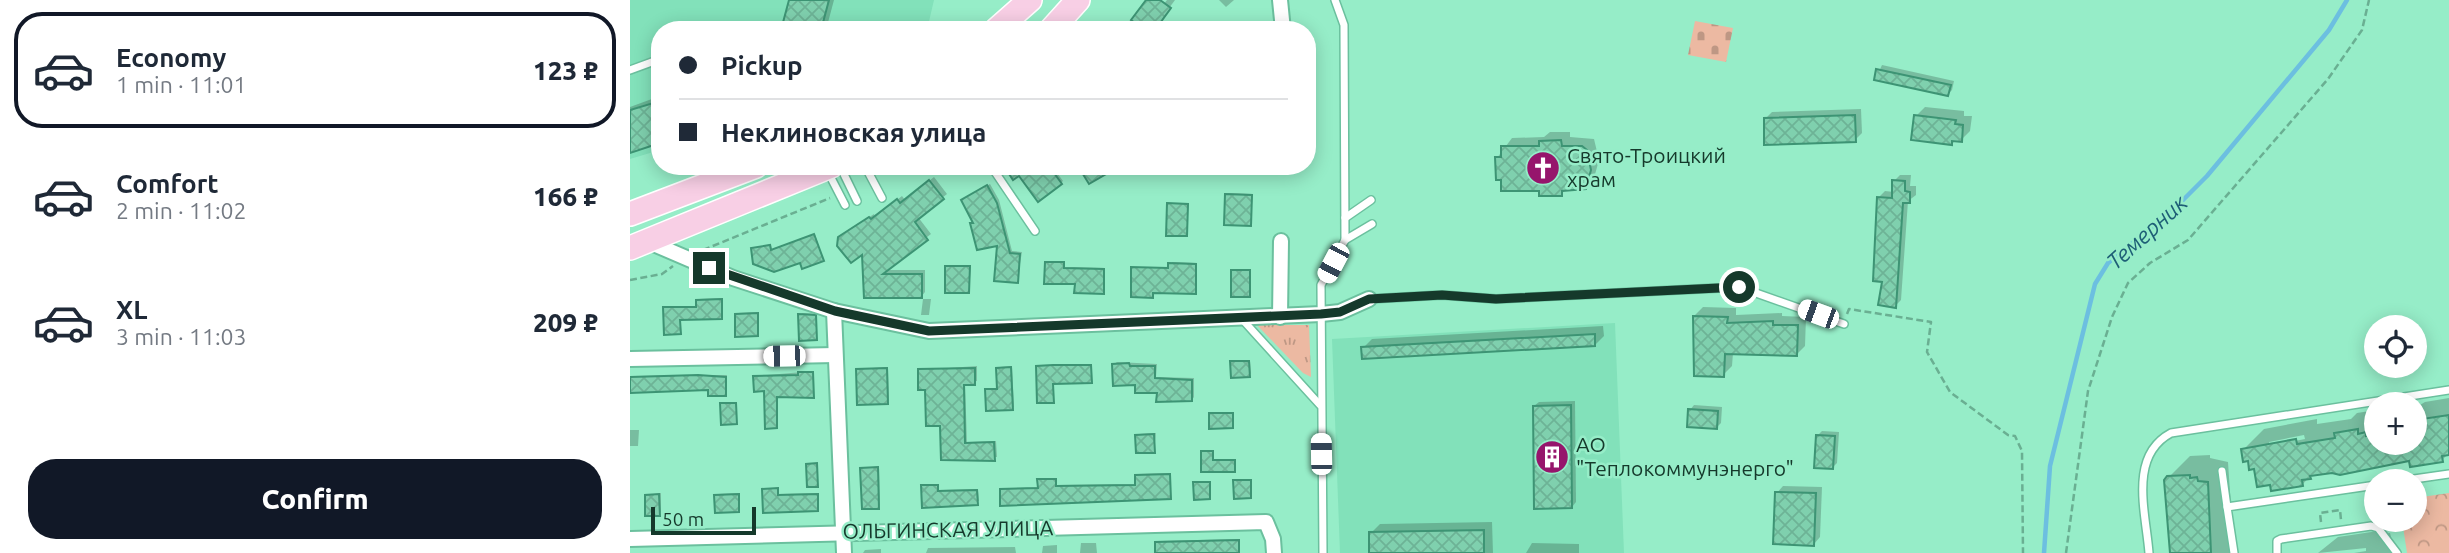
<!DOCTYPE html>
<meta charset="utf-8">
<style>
:root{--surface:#fff;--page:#f2f2f3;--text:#1f2937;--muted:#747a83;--line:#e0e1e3;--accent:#111827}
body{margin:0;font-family:Ubuntu,sans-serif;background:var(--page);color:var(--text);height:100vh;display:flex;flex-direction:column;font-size:26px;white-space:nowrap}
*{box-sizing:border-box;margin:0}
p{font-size:23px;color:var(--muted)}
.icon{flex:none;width:38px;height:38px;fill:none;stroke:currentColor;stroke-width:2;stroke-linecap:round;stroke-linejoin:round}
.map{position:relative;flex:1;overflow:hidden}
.drawer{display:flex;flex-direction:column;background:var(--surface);width:630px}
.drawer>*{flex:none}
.hud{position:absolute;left:21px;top:21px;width:665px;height:154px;border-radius:28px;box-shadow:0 4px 18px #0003;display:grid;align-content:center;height:154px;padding:0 28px;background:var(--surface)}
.controls{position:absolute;left:1734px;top:315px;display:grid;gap:14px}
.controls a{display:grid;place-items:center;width:63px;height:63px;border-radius:50%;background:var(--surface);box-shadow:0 4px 18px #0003;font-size:35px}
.scale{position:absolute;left:21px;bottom:18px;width:105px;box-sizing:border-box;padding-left:7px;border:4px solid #15392b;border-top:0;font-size:19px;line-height:24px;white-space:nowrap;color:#15392b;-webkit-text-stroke:5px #96edc8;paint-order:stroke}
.end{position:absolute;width:32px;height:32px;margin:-16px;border:9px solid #15392b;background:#fff;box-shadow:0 0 0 4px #fff}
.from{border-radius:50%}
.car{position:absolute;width:21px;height:42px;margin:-21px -10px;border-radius:9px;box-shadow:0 0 5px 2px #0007;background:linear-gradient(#fff 24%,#345 0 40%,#fff 0 76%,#345 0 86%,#fff 0)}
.hud b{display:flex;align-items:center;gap:24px;height:66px;font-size:26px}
.hud b+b{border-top:2px solid var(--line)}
.hud i{width:18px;height:18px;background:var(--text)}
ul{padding:12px 0 0;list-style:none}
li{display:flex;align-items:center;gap:21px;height:116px;margin:0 14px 10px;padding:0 14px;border:4px solid transparent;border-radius:28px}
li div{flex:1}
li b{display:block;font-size:26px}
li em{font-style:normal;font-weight:800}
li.active{border-color:var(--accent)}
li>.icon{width:63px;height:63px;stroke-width:1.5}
.cta{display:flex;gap:14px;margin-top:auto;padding:14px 28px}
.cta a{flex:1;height:80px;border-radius:28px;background:var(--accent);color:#fff;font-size:28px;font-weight:800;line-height:80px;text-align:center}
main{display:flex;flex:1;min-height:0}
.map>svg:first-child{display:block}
.built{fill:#82e1ba}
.grass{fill:url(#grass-tufts)}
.cemetery{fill:url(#cemetery-stones)}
.park{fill:url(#park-crowns)}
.shadow{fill:#0003;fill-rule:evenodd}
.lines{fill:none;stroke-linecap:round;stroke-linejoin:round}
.stream{stroke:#6cbfe0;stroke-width:4.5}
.building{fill:url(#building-cross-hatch);stroke:#3d9474;stroke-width:2}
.lane-casing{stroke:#6bc09e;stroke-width:10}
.street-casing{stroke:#6bc09e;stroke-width:18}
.primary-casing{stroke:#fff;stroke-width:26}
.path{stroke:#6aaf92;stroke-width:2.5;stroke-dasharray:7 3.5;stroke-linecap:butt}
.lane{stroke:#fff;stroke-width:7}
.street{stroke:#fff;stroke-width:14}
.primary{stroke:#f8cfe5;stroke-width:23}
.route{stroke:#15392b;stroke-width:9}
.labels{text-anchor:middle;stroke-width:5;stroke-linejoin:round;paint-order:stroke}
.poi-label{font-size:21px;fill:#15392b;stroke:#96edc8;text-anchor:start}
.street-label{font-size:21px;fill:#15392b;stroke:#96edc8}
.water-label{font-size:23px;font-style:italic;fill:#1e5f76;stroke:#96edc8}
</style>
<main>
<section class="drawer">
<ul>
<li class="active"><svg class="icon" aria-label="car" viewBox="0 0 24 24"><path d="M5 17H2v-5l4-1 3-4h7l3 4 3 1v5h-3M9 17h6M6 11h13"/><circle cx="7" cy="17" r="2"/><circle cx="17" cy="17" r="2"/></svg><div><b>Economy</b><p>1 min · 11:01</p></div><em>123 ₽</em></li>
<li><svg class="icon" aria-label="car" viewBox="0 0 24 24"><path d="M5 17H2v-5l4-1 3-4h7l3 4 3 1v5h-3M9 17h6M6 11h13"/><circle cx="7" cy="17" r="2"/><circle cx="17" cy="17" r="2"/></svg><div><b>Comfort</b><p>2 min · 11:02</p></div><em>166 ₽</em></li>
<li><svg class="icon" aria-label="car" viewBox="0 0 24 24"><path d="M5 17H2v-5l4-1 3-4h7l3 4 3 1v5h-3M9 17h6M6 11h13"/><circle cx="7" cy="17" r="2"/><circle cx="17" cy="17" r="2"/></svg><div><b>XL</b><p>3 min · 11:03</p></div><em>209 ₽</em></li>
</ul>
<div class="cta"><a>Confirm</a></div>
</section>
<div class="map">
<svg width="1819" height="553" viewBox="0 0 1819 553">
<defs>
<pattern id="grass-tufts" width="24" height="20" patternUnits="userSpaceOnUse" patternTransform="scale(1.75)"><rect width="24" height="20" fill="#ecb9a2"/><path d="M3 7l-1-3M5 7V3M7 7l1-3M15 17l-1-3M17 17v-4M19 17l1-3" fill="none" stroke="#be9784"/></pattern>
<pattern id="cemetery-stones" width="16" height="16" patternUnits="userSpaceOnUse" patternTransform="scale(1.75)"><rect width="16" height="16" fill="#ecb9a2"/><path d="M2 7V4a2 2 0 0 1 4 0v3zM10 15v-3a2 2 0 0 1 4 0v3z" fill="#be9784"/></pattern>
<pattern id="park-crowns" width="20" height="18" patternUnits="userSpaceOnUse" patternTransform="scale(1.75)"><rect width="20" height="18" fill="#ecb9a2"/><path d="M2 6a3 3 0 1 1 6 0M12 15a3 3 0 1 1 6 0" fill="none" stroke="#be9784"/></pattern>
<pattern id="building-cross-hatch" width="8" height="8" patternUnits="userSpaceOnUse" patternTransform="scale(1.75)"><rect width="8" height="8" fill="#7fd0ae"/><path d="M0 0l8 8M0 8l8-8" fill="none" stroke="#6db396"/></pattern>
</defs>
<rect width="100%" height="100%" fill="#96edc8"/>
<g class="built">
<path d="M0 0H304L297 30H30V150L0 159Z"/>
<path d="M985 323 994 553H710L702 339Z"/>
</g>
<path class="grass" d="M627 325H679L681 377 673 373Z"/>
<path class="cemetery" d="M1065 21 1103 28 1096 62 1058 55Z"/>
<path class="park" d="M1819 493V553H1777L1772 520H1785V498Z"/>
<g class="shadow">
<path d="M161 0H204L196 30H153Z"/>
<path d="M537 0H545L523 30 514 28Z"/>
<path d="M589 0H604L596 7Z"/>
<path d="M1252 65 1324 81 1322 90 1318 94 1246 78Z"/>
<path d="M30 96V142L0 149V107Z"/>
<path d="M1295 107 1334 111V116H1342L1340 131 1331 140 1321 143 1286 116Z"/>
<path d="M1231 109 1232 133 1225 140 1135 119 1142 112Z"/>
<path d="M920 132H940V137L964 139 969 160 964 178 955 187 937 189 931 194 911 189 867 158 882 138 914 137Z"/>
<path d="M306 166H324L313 175Z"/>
<path d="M377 166H422L433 181 408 199 390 174Z"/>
<path d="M1270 175H1281L1280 186H1286V195L1278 201 1271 300 1265 306 1254 280 1248 198 1255 191 1264 192V181Z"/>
<path d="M304 177 317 194 288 217 301 234 254 270H295V292L291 297H236L234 251 214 234 244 214 245 217 272 196 275 200Z"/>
<path d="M360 184 369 200 382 251 392 252 387 281 368 243 342 224 345 221 335 198Z"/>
<path d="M598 193 623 194 620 224 596 195Z"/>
<path d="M540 203H559L556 234 539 204Z"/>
<path d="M185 234 193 259 171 261 122 249 141 244 142 250Z"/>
<path d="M419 261H435V267L475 268V291L446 283Z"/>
<path d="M542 262 567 263 565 292 524 291 522 296 503 268 540 267Z"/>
<path d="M318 265H341L339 291 317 266Z"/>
<path d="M604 269H621L619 295 603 271Z"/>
<path d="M93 298 91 317 51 318 50 332 35 308 68 306 69 299Z"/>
<path d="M293 299H301L299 315H291Z"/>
<path d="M1073 307 1106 308V315L1152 313V316L1176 317 1175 346 1166 355 1103 353 1102 366 1093 375 1064 316Z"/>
<path d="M129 312 128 335 106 315 108 313Z"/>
<path d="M172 313 187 314 186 338 170 315Z"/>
<path d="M973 326 974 336 965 345 733 348 742 339Z"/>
<path d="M604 360H620L621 374 602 362Z"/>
<path d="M487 362 527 364 526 377 564 378V397L562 400 507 383 484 364Z"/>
<path d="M462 364 461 382 424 383 423 401 407 367Z"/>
<path d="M347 366V381L335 384 337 442 366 441 367 457 313 459 312 424 289 370Z"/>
<path d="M382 366 384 407 382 408 357 390 369 388 370 367Z"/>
<path d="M258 367 259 400 258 402 228 369Z"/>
<path d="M184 371 183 396 148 395 147 427 135 390 125 376Z"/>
<path d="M97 375 95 395 79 388 0 391 2 376Z"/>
<path d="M1819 398V453L1812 460 1780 459 1683 473 1672 485 1642 483 1613 450 1634 429 1687 419V424L1721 419 1727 413 1746 410V443H1785V408L1795 402ZM1674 435 1675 439 1639 446V442Z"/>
<path d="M945 401 946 502 942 507 904 406 909 402Z"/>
<path d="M93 402H107L106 423 92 404Z"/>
<path d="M1064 405 1092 407 1091 423 1087 427 1060 410Z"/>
<path d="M582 412H604V424L581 414Z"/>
<path d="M0 430H9L8 446H0Z"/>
<path d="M1192 431 1209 432 1207 463 1203 467 1187 436Z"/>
<path d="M526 433 524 451 507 436 509 434Z"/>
<path d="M574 450H584V459H606V468L573 471Z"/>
<path d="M1580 455V458L1598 462 1604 553H1542L1538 478 1560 456Z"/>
<path d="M180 463H188L187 485 178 464Z"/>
<path d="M249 466 250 505 249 507 232 469Z"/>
<path d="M541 473 540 498 372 489 409 487 411 478H427V485L507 484 508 474Z"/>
<path d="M606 479H622L620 496 605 481Z"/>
<path d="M567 481H581L579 498 565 483Z"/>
<path d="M295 484H309V490L348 489 349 501 294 506Z"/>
<path d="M1153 486 1192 487 1190 537 1184 544 1147 493Z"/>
<path d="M149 487V494L189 493V507L135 511 134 490Z"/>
<path d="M31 493V512L29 514 17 495Z"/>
<path d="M110 493 108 511 86 495 88 494Z"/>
<path d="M862 522 863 553H741V533L750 524Z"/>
<path d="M1748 531 1749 535 1760 533 1765 553H1724L1736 551V548L1688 553 1708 537Z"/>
<path d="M610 539V553H527L528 541Z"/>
<path d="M451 543H466L467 553H450Z"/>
<path d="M902 543 949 544V553H896Z"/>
<path d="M427 545V553H412L413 546Z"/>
<path d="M385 547 386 553H296L298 548Z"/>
<path d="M251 549V553H233L235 550Z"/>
</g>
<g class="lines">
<path class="stream" d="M1414 553 1420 466 1465 284 1478 263 1543 210 1577 176 1699 30 1717 0"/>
</g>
<g class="building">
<path d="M159 0H199L191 30H151Z"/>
<path d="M516 0H530L541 8 525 30H514L501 20Z"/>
<path d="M1246 69 1321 85 1318 96 1244 80Z"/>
<path d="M30 101V143L0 153V110Z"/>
<path d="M1225 115 1226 142 1134 145V118Z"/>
<path d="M1284 115 1326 120 1325 124 1333 125 1332 142 1322 141V145L1281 140Z"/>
<path d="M931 140 932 146H952L957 150 961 170 956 189 932 191V196H909V191H871V180H866L865 157H871V146H909V141Z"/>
<path d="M374 166H405L400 171 407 166H419L432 184 408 202 389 176 383 180Z"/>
<path d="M448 166H472L476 174 459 184Z"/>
<path d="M299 180 314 199 285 222 298 240 253 274H292V298H234L232 255 221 263 207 246 208 237 239 217 241 219 267 199 270 203Z"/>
<path d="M1262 180 1275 181V191L1280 192V203H1273L1266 308 1248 305 1252 282 1243 281 1247 197 1262 198Z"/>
<path d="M357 185 367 203 380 253 390 254 388 283 364 281 367 246 347 250 340 223H343L331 200Z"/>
<path d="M595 194 622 195 621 226 594 225Z"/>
<path d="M537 203 558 204 557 236H536Z"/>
<path d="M184 234 194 261 172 269 170 263 144 272 123 264 121 248 140 245 141 250Z"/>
<path d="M415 262H434V268L474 269V294L444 293 445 284H414Z"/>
<path d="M538 263 566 264V294L523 293V298L501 297V267L538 268Z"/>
<path d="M315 266H340L339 293H315Z"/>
<rect x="601" y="270" width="19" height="27"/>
<path d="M92 299V319L50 320 51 334 34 335 33 307H66V300Z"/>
<path d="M128 313V336L105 337V314Z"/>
<path d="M168 314 186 315 187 340 169 341Z"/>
<path d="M1063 316 1098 317 1097 323 1143 321V325H1168L1167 356 1095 354 1094 377 1064 376Z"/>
<path d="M965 334V346L732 359 731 347Z"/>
<path d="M600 361H619L620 377 601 378Z"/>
<path d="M499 363 500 366H525V378L562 380V401L526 402 527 393H505V385L483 386 482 364Z"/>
<path d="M423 365H461L462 383 423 384 424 403H407L406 366Z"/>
<path d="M381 367 383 410 356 411 355 389H367L366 368Z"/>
<path d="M257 368 258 404 227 405 226 369Z"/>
<path d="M345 368V385H334L335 443 364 442 365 461 311 460 310 426H296L295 390H288V369Z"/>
<path d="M168 372H183L184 398 147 397V428L135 429 134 391 124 392 123 376 168 375Z"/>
<path d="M68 375 96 377V396H78V390L0 393V377Z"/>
<path d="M90 403H106L107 424 91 425Z"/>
<path d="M941 405 942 508 904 509 903 406Z"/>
<path d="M1058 409 1088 411 1087 429 1057 427Z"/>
<path d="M579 413H603V428L579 429Z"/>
<path d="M1819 415V455L1812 456 1813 462 1780 467 1779 461 1710 475 1702 473 1680 476 1681 479 1672 480 1673 486 1641 491 1640 485 1627 487 1624 469 1619 470 1618 461 1613 462 1611 449 1666 439 1667 444 1705 438 1704 433 1728 429V434L1736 432V436L1746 434V443H1785V420Z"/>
<path d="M524 434 525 453H506L505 435Z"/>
<path d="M1186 435 1205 436 1203 469 1184 468Z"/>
<path d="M571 451H583V460H605V472H571Z"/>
<path d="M187 463 188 487H177L176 464Z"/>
<path d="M248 467 249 509H232L230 468Z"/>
<path d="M540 474 541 499 370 506V489L408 488 407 479H426V486L505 485V475Z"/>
<path d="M1560 475V478L1567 477 1568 481 1578 482 1581 553H1540L1534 480 1537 476Z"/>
<path d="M603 480H621V498L604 499Z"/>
<path d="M563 482H580V499L564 500Z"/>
<path d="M291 485H308V491L347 490 348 505 292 508Z"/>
<path d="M148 488V495L188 494V511L133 513 132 489Z"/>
<path d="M1145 492 1186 493 1184 546 1143 544Z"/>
<path d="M29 494 30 516H15V495Z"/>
<path d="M109 494V512L85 513 84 495Z"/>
<path d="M854 530V553H739V532Z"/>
<path d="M609 540V553H525V542Z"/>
</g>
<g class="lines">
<g class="lane-casing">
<g id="lane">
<path d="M0 70 30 59"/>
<path d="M210 166 227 201"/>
<path d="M235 166 252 198"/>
<path d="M361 166 405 231"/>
<path d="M198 172 215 205"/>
<path d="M715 218 741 200"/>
<path d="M715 240 742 224"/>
<path d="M739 299 812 295 866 299 1109 287 1214 324"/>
<path d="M611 318 690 405"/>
<path d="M1592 471 1597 507"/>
<path d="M1770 481 1819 474"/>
<path d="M693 553 691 285 715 240 714 25 705 0"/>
<path d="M1519 553C1516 513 1498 456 1541 433L1819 390"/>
<path d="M1604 553 1597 507 1746 485"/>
<path d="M1647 553V541L1651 539 1741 526 1748 528 1767 553"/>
</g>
</g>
<g class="street-casing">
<g id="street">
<path d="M650 0 653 30"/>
<path d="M19 242 103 278 204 311 299 331 691 314 710 312 739 299"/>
<path d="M204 311 214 553"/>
<path d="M650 317 651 241"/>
<path d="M0 359 205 355"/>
<path d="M0 539 636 522 643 539 644 553"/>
</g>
</g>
<g class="primary-casing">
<g id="primary">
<path d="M366 30 400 0"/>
<path d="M421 30 448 0"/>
<path d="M0 214 126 166"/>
<path d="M0 248 201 166"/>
</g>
</g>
<g class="path">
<path d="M73 250 200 198"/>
<path d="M0 280 32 274 43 266"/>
<path d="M1217 314 1219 309 1301 322 1297 352 1320 392 1378 435 1385 436 1392 451 1393 553"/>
<path d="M1691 522 1690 513 1710 510 1711 520"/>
<path d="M1436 553 1458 391 1482 317 1498 283 1520 263 1558 240 1698 79 1732 30 1739 0"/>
</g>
<use href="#lane" class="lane"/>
<use href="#street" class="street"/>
<use href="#primary" class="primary"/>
</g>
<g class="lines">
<path class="route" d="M79 268 205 311 299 331 691 314 710 312 739 299 812 295 866 299 1109 287"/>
</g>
<defs>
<g id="church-disc" transform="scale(1.75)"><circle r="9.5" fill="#96156c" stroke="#96edc8"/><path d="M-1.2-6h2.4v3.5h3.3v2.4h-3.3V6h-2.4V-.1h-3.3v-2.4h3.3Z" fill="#fff"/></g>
<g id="building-disc" transform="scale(1.75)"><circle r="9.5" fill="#96156c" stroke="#96edc8"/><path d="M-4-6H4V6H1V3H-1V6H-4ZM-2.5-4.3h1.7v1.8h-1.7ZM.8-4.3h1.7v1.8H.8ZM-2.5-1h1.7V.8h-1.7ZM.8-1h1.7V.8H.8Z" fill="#fff"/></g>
</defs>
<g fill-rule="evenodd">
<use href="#church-disc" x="913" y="168"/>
<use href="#building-disc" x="922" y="457"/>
</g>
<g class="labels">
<g class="poi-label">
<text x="937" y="163">Свято-Троицкий<tspan x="937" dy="24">храм</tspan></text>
<text x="946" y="452">АО<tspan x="946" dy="24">"Теплокоммунэнерго"</tspan></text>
</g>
<g class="street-label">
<text transform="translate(318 530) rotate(-1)" y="7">ОЛЬГИНСКАЯ УЛИЦА</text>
</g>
<g class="water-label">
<text transform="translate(1517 232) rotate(-42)" y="8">Темерник</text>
</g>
</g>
</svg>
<div class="controls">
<a><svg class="icon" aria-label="locate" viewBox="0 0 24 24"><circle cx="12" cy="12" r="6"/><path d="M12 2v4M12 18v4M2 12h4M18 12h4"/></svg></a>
<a>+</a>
<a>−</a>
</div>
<div class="scale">50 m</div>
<i class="end from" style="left:1109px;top:287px"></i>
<i class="end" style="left:79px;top:268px"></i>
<i class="car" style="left:703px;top:263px;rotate:208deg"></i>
<i class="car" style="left:1188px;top:314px;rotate:290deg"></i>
<i class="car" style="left:154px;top:356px;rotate:269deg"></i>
<i class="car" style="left:691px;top:454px;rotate:359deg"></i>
<div class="hud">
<b><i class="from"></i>Pickup</b>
<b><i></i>Неклиновская улица</b>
</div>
</div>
</main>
